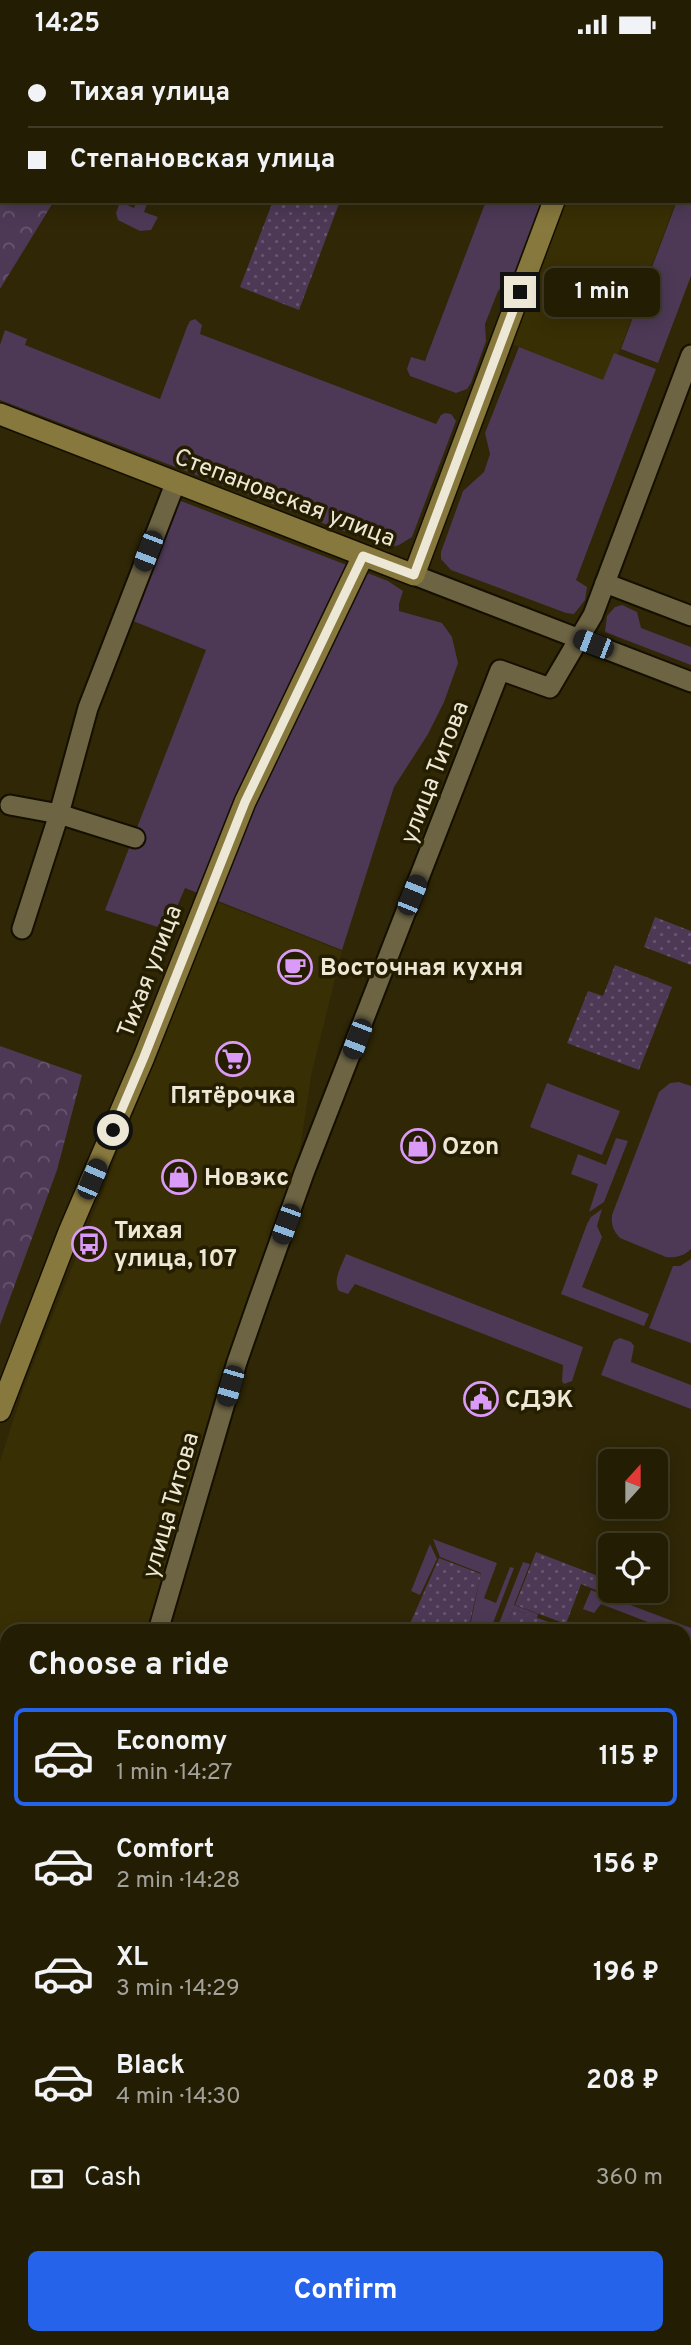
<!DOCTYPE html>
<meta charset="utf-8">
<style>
:root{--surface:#231d04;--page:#2f2a13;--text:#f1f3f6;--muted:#a3a29a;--line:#403b26;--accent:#2563eb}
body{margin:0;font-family:Overpass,sans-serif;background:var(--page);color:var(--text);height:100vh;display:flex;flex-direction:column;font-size:26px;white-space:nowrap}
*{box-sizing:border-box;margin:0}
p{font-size:23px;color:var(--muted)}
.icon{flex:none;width:38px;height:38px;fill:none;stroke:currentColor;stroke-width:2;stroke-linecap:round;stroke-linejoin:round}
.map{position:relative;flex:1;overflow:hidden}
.drawer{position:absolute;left:0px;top:1575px;width:691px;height:721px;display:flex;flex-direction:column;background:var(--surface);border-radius:21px 21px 0 0;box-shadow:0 4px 18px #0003,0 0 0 2px var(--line)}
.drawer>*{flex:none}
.guide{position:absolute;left:0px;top:0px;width:691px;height:154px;box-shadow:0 4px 18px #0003,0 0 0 2px var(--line);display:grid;align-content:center;height:154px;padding:0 28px;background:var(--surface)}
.needle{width:46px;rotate:21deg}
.tools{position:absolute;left:598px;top:1400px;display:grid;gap:14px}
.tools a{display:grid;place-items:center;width:70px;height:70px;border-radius:10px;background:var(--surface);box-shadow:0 4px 18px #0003,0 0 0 2px var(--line);font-size:35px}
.end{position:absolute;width:32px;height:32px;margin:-16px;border:9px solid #ede8d6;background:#111;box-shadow:0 0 0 4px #111}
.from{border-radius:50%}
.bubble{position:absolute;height:49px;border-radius:10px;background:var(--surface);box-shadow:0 4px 18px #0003,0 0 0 2px var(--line);font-size:23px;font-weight:700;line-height:49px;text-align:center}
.car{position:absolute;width:21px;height:42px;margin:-21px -10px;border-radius:9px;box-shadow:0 0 5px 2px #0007;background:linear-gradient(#222 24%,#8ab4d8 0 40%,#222 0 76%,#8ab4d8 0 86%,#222 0)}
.guide b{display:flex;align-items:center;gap:24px;height:66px;font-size:26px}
.guide b+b{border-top:2px solid var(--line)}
.guide i{width:18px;height:18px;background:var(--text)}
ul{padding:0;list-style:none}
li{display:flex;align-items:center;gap:21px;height:98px;margin:0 14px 10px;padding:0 14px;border:4px solid transparent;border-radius:10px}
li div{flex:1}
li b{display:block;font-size:26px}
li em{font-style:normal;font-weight:700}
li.on{border-color:var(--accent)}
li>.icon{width:63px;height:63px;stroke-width:1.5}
h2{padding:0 28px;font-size:32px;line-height:84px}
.pay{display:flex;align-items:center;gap:18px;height:77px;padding:0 28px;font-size:26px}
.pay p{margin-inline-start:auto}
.button{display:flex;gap:14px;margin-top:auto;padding:14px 28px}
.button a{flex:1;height:80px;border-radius:10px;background:var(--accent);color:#fff;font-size:28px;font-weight:700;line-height:80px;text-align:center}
.status{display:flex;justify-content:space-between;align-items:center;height:49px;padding:0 35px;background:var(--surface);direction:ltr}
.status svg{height:19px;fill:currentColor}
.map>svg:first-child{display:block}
.built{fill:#392f05}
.grass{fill:#4d3956}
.forest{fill:url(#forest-crowns)}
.park{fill:url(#park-dots)}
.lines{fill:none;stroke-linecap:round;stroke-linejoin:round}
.street-casing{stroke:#150f00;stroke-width:23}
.secondary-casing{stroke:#150f00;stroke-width:24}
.street{stroke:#6d6444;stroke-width:19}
.secondary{stroke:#87783d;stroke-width:21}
.route{stroke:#ede8d6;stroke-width:9}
.labels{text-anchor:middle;stroke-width:7;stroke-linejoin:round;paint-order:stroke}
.street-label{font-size:24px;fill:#ede8d6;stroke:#251d00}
.poi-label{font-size:24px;font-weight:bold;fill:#ede8d6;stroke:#251d00;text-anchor:start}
</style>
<div class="status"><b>14:25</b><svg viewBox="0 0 49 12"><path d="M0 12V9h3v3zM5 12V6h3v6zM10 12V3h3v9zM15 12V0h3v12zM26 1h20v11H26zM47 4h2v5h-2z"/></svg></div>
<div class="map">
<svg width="691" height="2296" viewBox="0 0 691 2296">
<defs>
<pattern id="forest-crowns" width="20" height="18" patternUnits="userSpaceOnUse" patternTransform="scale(1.75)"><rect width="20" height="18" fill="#4d3956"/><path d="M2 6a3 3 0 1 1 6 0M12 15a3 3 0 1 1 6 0" fill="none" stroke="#67566e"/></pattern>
<pattern id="park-dots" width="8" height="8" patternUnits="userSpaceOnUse" patternTransform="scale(1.75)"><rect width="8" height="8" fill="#4d3956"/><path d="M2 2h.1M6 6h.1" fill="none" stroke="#67566e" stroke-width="1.8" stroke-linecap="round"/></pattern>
</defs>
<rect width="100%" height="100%" fill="#2f2706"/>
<g class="built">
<path d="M562 152H676L618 306 604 332 509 294Z"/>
<path d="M212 851 342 902 311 1027 300 1101 146 1582H7V2039L0 2062V1412L24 1338 146 1033Z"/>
<path d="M684 1966 691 1969V2229L684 2226Z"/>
</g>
<g class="grass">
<path d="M691 115V227L658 314 621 300 677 152H690Z"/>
<path d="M137 152H148L144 163 158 168 151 181 140 182 118 171 116 164 120 153 134 159Z"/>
<path d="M486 152H541L514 224 498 242 485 275 486 292 471 334 467 340 456 344 410 327 407 320 411 308 425 312Z"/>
<path d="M195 270 202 276 200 285 436 375 441 366 445 364 451 365 456 372 412 488 399 496 388 499 0 351V296L5 281 27 290 25 296 160 350 187 278 190 272Z"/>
<path d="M519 298 603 331 614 304 656 320 576 531 587 538 585 551 574 565 566 564 451 521 441 510V503L463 442 484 423 490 405 485 384Z"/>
<path d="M181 452 388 532 403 542 399 555V562L442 574 452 588 458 614 444 653 428 685 394 738 342 901 185 839 167 881 105 861 206 601 128 570 169 455Z"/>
<path d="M622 556 637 563 641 579 691 598V616L605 583 607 567 615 558Z"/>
<path d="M679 1033 691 1037V1200C684 1207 676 1209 666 1208L620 1189C613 1182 611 1175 612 1166L659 1043 670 1034Z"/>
<path d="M547 1034 620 1062 602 1106 530 1078Z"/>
<path d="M616 1089 628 1092 604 1153 589 1163 598 1135 571 1125 578 1105 606 1116Z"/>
<path d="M602 1160 597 1177 602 1188 582 1238 649 1265 644 1277 561 1245 587 1175 591 1168Z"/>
<path d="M346 1205 583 1298 572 1332 564 1335 562 1332 563 1316 355 1235 348 1245 339 1242C332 1231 342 1216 346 1205Z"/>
<path d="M691 1210V1294L649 1279 673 1217H680Z"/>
<path d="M620 1289 631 1293 634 1297 631 1313 691 1336V1360L601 1326 614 1292Z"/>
<path d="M433 1490 497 1514 484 1549 496 1554 510 1518 514 1519 490 1582H469L481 1524 440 1508Z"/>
<path d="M430 1495 437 1510 420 1546 411 1542Z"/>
<path d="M523 1513 530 1515 514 1556 538 1565 537 1569 513 1560 505 1582H496Z"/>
<path d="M591 1541 691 1579V1589L684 1587V1582H671L601 1555 594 1564 583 1560Z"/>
<path d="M691 1656V1781L684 1798V1674Z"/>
<path d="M684 2226 691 2229V2296H513L516 2289H684Z"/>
</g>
<g class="forest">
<path d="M0 0H82L2 2V152H54L0 240Z"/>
<path d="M0 997 82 1026 57 1121 0 1276Z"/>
</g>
<g class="park">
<path d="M273 152H340L299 261 240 238Z"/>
<path d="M655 868 691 882V916L644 898Z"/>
<path d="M615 916 672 938 639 1021 567 994 588 942 603 947Z"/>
<path d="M536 1503 611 1532V1542H619L616 1549 581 1535 566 1575 515 1556Z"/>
<path d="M439 1509 481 1525 468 1582H423L409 1577Z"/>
<path d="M513 1560 565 1579 564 1582H505Z"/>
</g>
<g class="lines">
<g class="street-casing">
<g id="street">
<path d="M530 0 534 2"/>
<path d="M414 526 691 633"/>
<path d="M605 534 691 567"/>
<path d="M10 756 59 765 135 789"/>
<path d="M22 880 59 765 88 659 175 435"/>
<path d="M158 1582 237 1313 259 1250 304 1124 500 621 550 639 593 566 691 306"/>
<path d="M684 1836 691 1819"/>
<path d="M0 2112 7 2090"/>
<path d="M506 2296 508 2289"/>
</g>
</g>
<g class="secondary-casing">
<g id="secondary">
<path d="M614 2V0"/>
<path d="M0 365 414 526 554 152"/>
<path d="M0 1362 69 1183 144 1008 245 753 363 507"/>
</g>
</g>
<use href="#street" class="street"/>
<use href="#secondary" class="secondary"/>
</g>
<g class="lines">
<path class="route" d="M113 1081 144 1008 245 753 363 507 414 526 520 243"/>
</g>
<defs>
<g id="cafe-ring" transform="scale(1.75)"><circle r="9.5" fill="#251d00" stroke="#da9af7" stroke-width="1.5"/><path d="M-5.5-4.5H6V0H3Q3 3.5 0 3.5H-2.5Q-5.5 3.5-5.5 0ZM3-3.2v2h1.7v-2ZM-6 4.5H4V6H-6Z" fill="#da9af7"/></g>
<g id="supermarket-ring" transform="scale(1.75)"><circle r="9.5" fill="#251d00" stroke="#da9af7" stroke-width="1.5"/><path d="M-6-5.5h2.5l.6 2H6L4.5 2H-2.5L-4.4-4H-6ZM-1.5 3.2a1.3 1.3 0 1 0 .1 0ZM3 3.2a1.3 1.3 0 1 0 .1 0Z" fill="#da9af7"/></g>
<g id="shop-ring" transform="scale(1.75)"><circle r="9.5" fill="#251d00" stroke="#da9af7" stroke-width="1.5"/><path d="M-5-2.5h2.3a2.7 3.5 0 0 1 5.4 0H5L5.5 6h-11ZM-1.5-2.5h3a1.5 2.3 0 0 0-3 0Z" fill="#da9af7"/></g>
<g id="bus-ring" transform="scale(1.75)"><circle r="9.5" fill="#251d00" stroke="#da9af7" stroke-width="1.5"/><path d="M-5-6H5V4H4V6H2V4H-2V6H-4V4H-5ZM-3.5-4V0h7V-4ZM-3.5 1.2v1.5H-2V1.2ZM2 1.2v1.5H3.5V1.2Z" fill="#da9af7"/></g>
<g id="civic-ring" transform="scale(1.75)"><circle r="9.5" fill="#251d00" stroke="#da9af7" stroke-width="1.5"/><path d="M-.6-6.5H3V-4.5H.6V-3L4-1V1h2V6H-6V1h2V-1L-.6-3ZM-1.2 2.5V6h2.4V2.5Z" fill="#da9af7"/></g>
</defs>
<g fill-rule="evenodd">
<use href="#cafe-ring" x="295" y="918"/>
<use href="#supermarket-ring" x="233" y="1010"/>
<use href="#shop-ring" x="418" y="1097"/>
<use href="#shop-ring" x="179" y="1128"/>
<use href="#bus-ring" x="89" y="1195"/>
<use href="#civic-ring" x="481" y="1350"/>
</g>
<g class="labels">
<g class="street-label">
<text transform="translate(285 448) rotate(21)" y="8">Степановская улица</text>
<text transform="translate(434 723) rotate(-69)" y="8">улица Титова</text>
<text transform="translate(149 922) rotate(-69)" y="8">Тихая улица</text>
<text transform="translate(170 1456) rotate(-74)" y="8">улица Титова</text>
</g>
<g class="poi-label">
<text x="320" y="926">Восточная кухня</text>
<text x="233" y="1054" text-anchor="middle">Пятёрочка</text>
<text x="442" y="1105">Ozon</text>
<text x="204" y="1136">Новэкс</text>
<text x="114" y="1189">Тихая<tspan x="114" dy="28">улица, 107</tspan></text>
<text x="505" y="1358">СДЭК</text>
</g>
</g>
</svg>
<div class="tools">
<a><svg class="needle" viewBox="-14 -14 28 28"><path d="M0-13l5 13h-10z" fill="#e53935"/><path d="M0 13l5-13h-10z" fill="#a3a29a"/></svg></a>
<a><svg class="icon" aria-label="locate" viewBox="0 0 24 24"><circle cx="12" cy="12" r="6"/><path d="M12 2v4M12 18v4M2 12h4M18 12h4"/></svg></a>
</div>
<i class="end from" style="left:113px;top:1081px"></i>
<i class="end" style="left:520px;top:243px"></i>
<div class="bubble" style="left:544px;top:219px;width:116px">1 min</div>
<i class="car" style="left:148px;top:502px;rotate:201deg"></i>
<i class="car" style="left:593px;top:595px;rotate:291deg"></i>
<i class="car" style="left:412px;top:846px;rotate:22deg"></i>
<i class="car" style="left:357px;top:990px;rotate:201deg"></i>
<i class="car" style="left:92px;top:1130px;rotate:23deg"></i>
<i class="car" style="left:286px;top:1175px;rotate:200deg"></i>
<i class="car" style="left:230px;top:1337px;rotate:196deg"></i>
<div class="guide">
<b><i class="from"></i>Тихая улица</b>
<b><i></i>Степановская улица</b>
</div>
<section class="drawer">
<h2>Choose a ride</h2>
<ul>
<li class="on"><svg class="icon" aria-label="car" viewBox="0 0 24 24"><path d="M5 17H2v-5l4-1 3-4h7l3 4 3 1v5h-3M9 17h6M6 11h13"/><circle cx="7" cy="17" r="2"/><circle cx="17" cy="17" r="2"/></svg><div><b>Economy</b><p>1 min · 14:27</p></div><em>115 ₽</em></li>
<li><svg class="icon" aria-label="car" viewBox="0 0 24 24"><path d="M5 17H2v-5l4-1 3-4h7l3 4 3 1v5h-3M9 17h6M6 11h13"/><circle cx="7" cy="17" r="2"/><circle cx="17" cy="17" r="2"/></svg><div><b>Comfort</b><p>2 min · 14:28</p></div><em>156 ₽</em></li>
<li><svg class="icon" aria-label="car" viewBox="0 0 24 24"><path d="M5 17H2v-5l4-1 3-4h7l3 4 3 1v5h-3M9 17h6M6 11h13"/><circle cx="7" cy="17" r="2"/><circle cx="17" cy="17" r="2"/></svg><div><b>XL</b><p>3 min · 14:29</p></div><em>196 ₽</em></li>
<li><svg class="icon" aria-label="car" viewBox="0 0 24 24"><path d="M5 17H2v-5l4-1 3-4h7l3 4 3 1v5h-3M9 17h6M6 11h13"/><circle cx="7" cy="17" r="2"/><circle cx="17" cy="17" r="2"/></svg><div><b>Black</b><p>4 min · 14:30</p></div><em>208 ₽</em></li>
</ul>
<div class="pay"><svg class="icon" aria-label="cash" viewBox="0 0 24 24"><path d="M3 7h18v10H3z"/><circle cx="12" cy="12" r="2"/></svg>Cash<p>360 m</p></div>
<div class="button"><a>Confirm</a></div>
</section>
</div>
